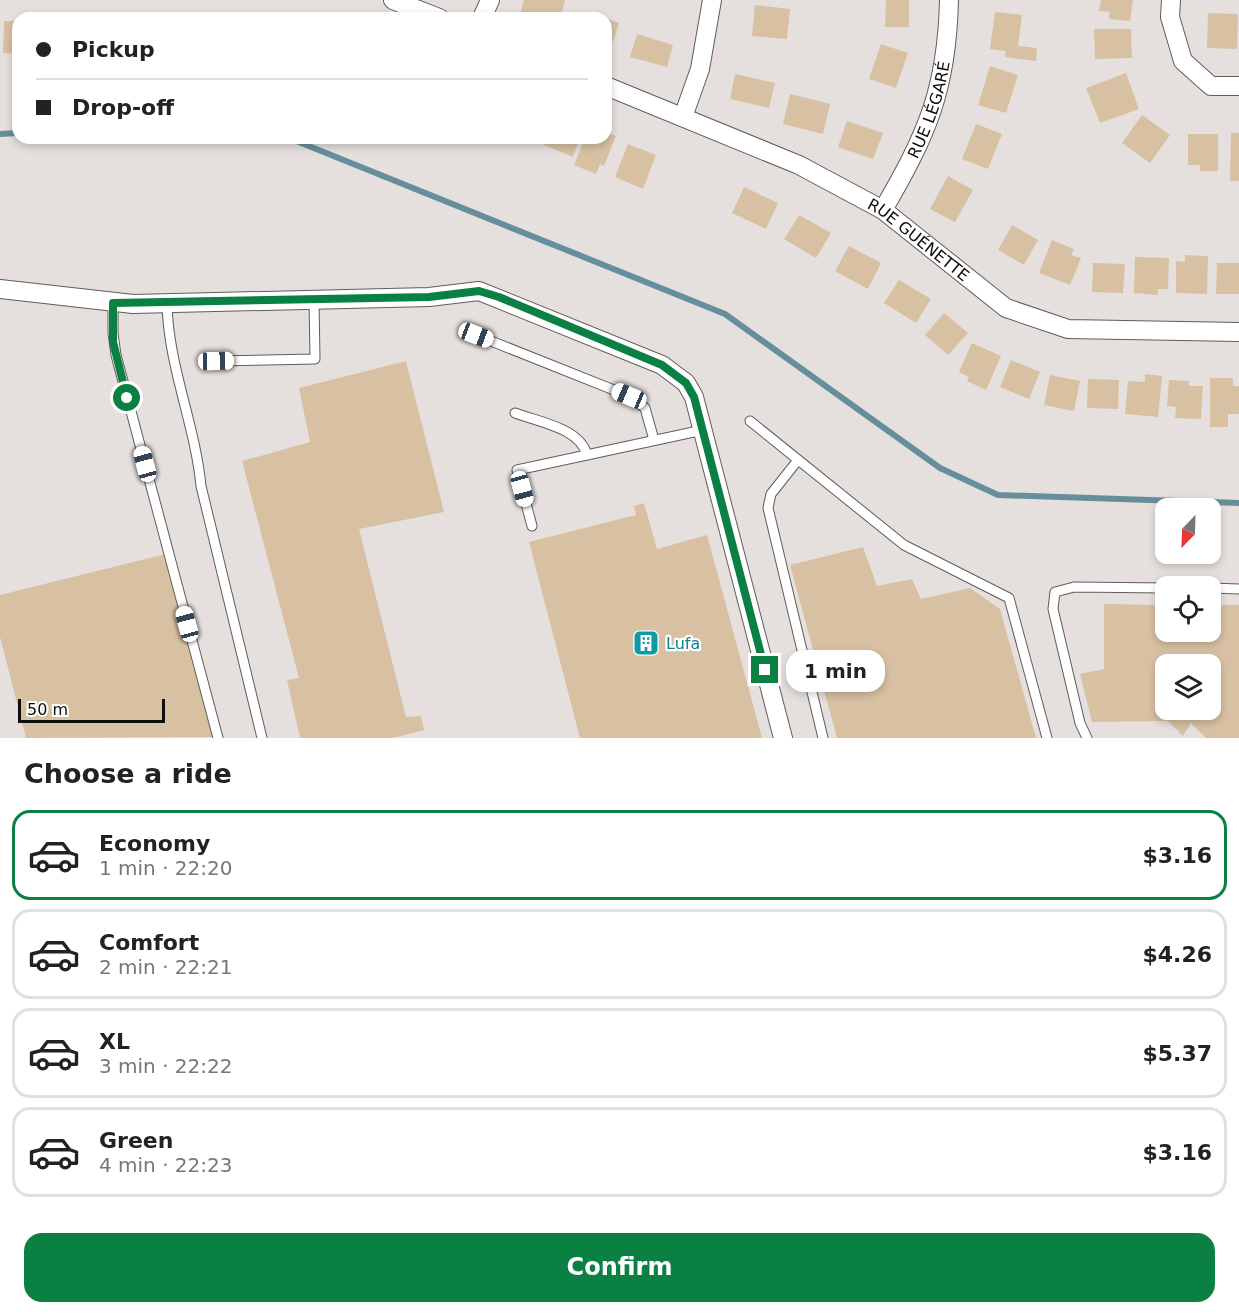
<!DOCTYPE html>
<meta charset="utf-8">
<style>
:root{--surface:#fff;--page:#f2f2f2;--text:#222;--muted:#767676;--line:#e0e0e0;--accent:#0b8043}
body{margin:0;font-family:"DejaVu Sans",sans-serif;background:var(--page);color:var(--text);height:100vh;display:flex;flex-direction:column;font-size:22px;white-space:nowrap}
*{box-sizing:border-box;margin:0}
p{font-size:20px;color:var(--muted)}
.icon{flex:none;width:33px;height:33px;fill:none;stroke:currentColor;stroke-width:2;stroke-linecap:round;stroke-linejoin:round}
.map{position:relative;height:738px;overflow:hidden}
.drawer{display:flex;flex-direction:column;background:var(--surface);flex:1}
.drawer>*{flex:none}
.banner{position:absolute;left:12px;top:12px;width:600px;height:132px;border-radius:18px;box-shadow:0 3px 9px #0003;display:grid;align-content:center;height:132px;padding:0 24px;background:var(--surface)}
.needle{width:39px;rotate:203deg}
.controls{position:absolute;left:1155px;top:498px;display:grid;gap:12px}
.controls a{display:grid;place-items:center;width:66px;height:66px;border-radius:12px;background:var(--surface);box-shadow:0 3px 9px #0003;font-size:30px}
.scale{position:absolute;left:18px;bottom:15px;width:147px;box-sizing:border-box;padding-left:6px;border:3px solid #0e0d0c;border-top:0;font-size:16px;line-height:21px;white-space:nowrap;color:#0e0d0c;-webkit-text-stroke:4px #fff;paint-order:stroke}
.end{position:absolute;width:27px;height:27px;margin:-14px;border:8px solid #0b8043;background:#fff;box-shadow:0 0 0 3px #fff}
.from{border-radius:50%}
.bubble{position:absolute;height:42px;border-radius:18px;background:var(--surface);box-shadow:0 3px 9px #0003;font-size:20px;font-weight:700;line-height:42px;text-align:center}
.car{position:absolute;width:18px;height:36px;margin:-18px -9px;border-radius:8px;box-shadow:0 0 4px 2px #0007;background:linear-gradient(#fff 24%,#345 0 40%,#fff 0 76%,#345 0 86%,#fff 0)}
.banner b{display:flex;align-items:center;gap:21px;height:57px;font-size:22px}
.banner b+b{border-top:2px solid var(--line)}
.banner i{width:15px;height:15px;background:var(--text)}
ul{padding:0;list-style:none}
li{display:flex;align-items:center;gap:18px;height:90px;margin:0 12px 9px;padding:0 12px;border:3px solid var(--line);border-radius:18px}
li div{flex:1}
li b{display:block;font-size:22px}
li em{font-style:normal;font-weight:700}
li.on{border-color:var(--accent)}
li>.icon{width:54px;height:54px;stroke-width:1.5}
h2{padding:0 24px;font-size:27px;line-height:72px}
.primary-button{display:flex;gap:12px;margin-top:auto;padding:12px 24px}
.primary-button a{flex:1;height:69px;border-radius:18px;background:var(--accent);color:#fff;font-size:24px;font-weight:700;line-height:69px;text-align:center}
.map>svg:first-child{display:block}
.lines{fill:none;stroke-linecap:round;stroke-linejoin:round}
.stream{stroke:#668f9b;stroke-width:6}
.building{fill:#d8c1a3;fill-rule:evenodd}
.service-casing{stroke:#605d59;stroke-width:11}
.minor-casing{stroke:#605d59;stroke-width:20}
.service{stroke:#fff;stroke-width:9}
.minor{stroke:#fff;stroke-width:18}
.route{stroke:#0b8043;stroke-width:8}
.labels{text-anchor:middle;stroke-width:4.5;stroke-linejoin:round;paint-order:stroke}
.street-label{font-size:16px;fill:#0e0d0c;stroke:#fff}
.culture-label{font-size:16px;fill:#0d838f;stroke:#fff;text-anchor:start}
</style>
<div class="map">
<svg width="1239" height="738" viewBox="0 0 1239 738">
<rect width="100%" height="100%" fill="#e5e0dd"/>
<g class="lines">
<g class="stream">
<path d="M0 134 18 133"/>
<path d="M289 138 725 314 940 468 998 495 1239 503"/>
</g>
</g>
<g class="building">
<path d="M524 0H565L560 18H534L520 14Z"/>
<path d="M886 0H909V27H885Z"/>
<path d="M1101 0H1133L1130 21 1109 19 1110 12 1099 11Z"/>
<path d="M755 5 790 9 787 39 752 36Z"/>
<path d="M995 12 1022 15 1018 46 1037 48 1036 61 1005 57 1006 51 990 49Z"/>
<path d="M1208 13 1238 14 1237 49 1207 48Z"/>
<path d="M606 18 619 23 612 44 606 42Z"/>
<path d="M4 21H18V54L3 53Z"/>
<path d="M1094 29H1131L1132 58 1095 59Z"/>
<path d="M637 34 673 45 667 67 630 57Z"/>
<path d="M881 44 908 53 896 88 869 79Z"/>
<path d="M990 66 1018 75 1006 113 978 105Z"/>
<path d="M1126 73 1139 109 1100 123 1086 88Z"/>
<path d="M735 74 775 83 769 108 730 99Z"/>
<path d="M790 94 830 104 823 134 783 124Z"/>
<path d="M1142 115 1170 135 1150 163 1122 143Z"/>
<path d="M847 121 883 133 873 159 838 147Z"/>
<path d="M976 124 1002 134 988 169 962 159Z"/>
<path d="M606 132 616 136 604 166 600 164 596 174 574 165 585 138H606Z"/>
<path d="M1231 133H1239V181H1230Z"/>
<path d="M1188 134H1218V171H1200V165H1188Z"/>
<path d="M544 138H575L579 140 573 157 542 144Z"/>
<path d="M628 144 656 155 643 189 615 177Z"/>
<path d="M948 176 973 190 955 222 930 209Z"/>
<path d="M744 187 778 203 766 229 732 213Z"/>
<path d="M799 215 831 233 816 258 784 239Z"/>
<path d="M1012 225 1038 240 1024 265 998 250Z"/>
<path d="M1052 240 1074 249 1071 255 1081 258 1070 285 1039 273Z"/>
<path d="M849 246 881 263 868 289 835 271Z"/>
<path d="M1185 255 1208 256 1207 294 1176 293V261L1185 262Z"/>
<path d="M1135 257 1169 258 1168 289H1158V295L1134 293Z"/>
<path d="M1093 263 1125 264 1123 293 1092 292Z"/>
<path d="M1217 263H1239V294H1216Z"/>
<path d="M899 280 931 299 916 323 884 303Z"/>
<path d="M944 313 968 333 948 355 925 335Z"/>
<path d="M972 343 1001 356 986 390 967 381 969 377 959 372Z"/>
<path d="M1011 360 1040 372 1029 399 1000 387Z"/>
<path d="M406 361 444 512 359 529 406 717 421 716 424 730 393 738H300L287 680 299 678 242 461 310 442 299 388Z"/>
<path d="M1145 374 1162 376 1158 417 1125 414 1128 381 1145 382Z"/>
<path d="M1050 375 1080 381 1074 411 1044 405Z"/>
<path d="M1210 378H1233V386H1239V414H1228V427H1210Z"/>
<path d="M1088 379 1119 380 1118 409 1087 408Z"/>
<path d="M1169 380 1189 381V386H1203L1201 419 1175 418 1176 407 1167 406Z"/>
<path d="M644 503 657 549 707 535 762 738H580L529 542 636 515 634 506Z"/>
<path d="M863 547 877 586 912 579 921 599 970 588 1000 609 1036 738H837L790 565Z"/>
<path d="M166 554 213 737 26 738 0 637V595Z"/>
<path d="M1104 604 1166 605V632H1210V605H1239V738H1206L1191 723 1183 736 1168 721 1092 722 1080 674 1104 669ZM1166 664H1210V710H1166Z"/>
</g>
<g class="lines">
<g class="service-casing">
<g id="service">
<path d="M113 303V333L116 355 218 738"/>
<path d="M167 303C168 365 195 424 201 486L262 738"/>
<path d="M476 335 629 396 645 408 654 440"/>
<path d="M216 361 315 359 314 300"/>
<path d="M515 413C539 422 580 428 587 455"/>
<path d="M750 421 904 545 1009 598 1047 738"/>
<path d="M798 460 771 494 768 508 823 738"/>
<path d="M532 526 517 470 703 430"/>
<path d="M1210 588 1239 589"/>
<path d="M1087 738 1080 723 1053 609 1055 592 1074 587 1166 588"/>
</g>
</g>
<g class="minor-casing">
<g id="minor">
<path d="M393 0 439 18"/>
<path d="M1171 0 1170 17 1183 61 1211 86H1239"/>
<path d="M482 18 490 0"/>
<path id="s1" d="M606 86 799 165 883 210 1006 308 1068 329 1239 332"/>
<path d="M683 117 700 69 712 0"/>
<path id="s2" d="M883 210C927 134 947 90 949 0"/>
<path d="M0 289 133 304 429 297 479 291 662 365 686 383 694 397 783 738"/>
</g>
</g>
<use href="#service" class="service"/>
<use href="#minor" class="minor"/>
</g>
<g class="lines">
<path class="route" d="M127 398 113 342V303L429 297 479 291 499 297 662 365 686 383 694 397 765 670"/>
</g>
<defs>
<g id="building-square" transform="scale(1.35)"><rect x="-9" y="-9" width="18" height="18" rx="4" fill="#0f9aa8" stroke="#fff"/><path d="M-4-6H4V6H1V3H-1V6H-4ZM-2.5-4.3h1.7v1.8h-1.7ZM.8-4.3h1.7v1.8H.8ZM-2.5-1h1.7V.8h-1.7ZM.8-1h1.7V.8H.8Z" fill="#fff"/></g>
</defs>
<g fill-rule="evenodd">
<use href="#building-square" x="646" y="643"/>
</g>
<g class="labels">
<g class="street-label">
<text dy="6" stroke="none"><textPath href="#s2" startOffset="111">RUE LÉGARÉ</textPath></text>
<text dy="6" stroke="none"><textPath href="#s1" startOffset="350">RUE GUÉNETTE</textPath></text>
</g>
<g class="culture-label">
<text x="666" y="649">Lufa</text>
</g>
</g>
</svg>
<div class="controls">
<a><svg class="needle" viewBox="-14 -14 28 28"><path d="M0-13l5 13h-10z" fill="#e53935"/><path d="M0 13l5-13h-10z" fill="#767676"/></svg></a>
<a><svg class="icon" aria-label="locate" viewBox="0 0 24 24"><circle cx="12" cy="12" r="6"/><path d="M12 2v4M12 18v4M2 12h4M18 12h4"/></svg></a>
<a><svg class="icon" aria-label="layers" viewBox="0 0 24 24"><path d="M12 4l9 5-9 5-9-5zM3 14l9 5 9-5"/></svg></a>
</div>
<div class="scale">50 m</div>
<i class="end from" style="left:127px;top:398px"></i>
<i class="end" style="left:765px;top:670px"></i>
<div class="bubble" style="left:786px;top:650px;width:99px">1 min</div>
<i class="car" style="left:476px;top:335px;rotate:111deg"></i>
<i class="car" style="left:216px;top:361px;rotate:89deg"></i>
<i class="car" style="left:629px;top:396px;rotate:293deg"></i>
<i class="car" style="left:145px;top:464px;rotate:345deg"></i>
<i class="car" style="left:522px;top:489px;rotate:165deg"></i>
<i class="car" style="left:187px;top:624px;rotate:345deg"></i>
<div class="banner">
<b><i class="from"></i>Pickup</b>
<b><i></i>Drop-off</b>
</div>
</div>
<section class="drawer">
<h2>Choose a ride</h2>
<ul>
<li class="on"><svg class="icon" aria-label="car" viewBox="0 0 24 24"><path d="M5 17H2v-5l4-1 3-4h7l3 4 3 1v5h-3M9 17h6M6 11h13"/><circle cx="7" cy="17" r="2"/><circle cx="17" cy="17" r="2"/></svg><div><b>Economy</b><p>1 min · 22:20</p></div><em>$3.16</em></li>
<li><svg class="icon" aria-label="car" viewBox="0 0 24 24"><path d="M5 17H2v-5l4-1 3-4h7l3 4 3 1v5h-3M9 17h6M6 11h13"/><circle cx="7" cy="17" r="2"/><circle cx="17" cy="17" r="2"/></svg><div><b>Comfort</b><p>2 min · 22:21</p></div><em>$4.26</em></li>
<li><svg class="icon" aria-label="car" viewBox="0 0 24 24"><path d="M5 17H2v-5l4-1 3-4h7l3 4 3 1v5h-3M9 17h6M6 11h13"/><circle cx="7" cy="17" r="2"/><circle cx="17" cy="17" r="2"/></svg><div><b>XL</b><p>3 min · 22:22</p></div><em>$5.37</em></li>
<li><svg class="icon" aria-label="car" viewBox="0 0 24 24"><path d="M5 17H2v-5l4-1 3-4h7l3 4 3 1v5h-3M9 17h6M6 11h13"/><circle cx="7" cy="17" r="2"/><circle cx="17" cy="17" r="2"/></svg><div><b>Green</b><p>4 min · 22:23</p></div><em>$3.16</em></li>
</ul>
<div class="primary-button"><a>Confirm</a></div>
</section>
